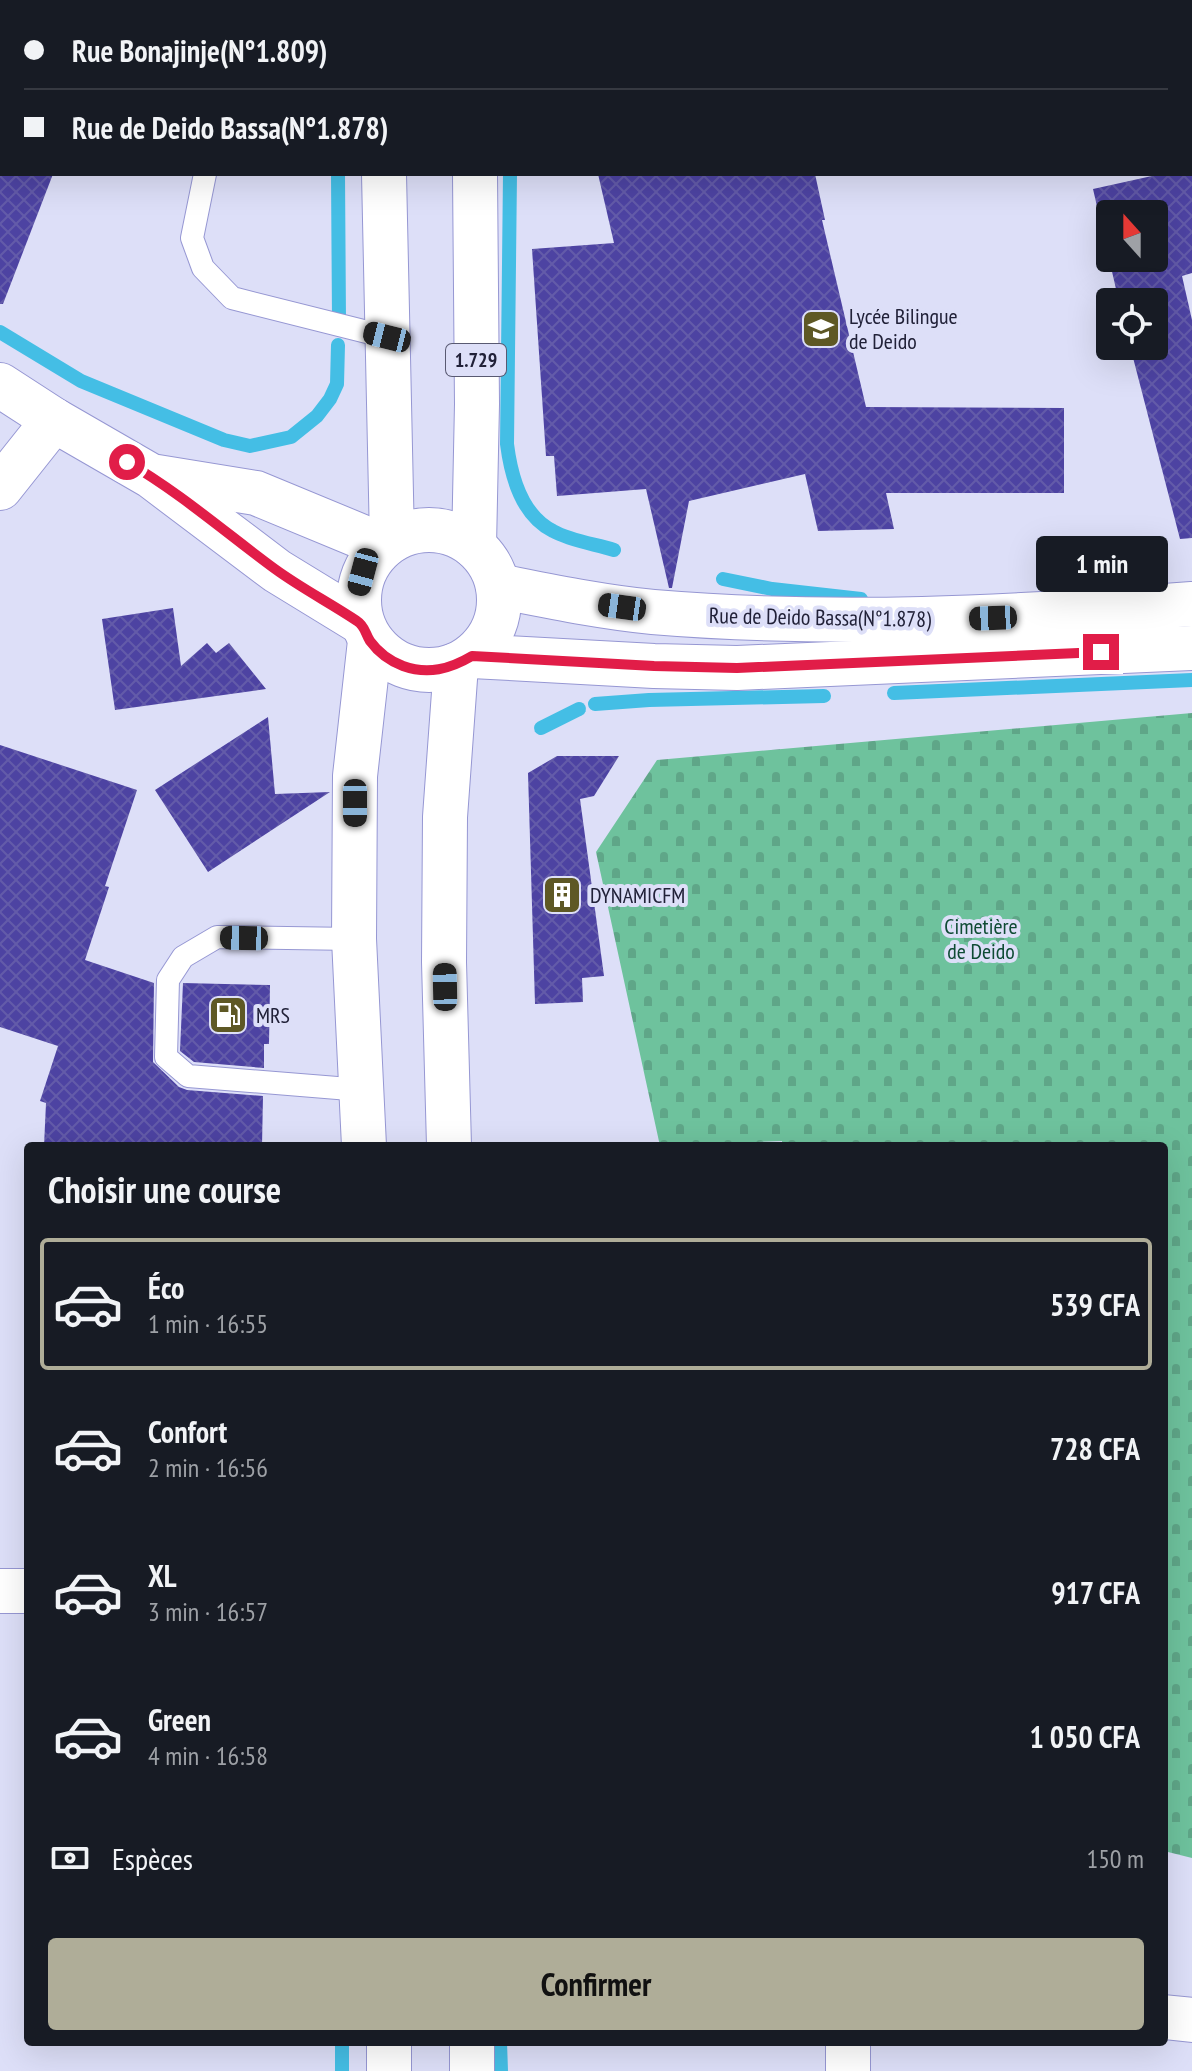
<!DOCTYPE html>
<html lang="fr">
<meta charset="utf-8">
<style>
:root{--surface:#171b24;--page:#20242c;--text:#f1f3f6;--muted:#9ea1a6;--line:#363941;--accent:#afad98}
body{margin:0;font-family:"PT Sans Narrow",sans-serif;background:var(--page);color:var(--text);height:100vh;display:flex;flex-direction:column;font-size:30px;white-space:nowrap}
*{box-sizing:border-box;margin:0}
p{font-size:26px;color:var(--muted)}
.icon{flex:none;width:44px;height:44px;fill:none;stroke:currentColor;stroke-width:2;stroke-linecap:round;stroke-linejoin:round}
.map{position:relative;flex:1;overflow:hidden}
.side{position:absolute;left:24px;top:1142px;width:1144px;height:904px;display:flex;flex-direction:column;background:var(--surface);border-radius:8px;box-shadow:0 8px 32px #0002}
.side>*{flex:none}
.banner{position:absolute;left:0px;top:0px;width:1192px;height:176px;box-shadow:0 8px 32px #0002;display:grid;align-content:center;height:176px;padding:0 24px;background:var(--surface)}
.needle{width:52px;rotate:339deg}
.tools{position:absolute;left:1096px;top:200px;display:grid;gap:16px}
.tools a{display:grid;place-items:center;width:72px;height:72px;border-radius:8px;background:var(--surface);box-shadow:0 8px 32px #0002;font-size:40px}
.end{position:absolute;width:36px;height:36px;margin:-18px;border:10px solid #e11d48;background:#fff;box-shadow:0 0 0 4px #fff}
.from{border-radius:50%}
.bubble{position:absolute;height:56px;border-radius:8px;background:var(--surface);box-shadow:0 8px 32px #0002;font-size:26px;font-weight:700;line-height:56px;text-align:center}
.car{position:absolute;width:24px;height:48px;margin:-24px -12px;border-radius:10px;box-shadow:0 0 6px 2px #0007;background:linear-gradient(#222 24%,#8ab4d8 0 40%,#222 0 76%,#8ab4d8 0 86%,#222 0)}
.banner b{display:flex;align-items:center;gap:28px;height:76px;font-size:30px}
.banner b+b{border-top:2px solid var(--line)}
.banner i{width:20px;height:20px;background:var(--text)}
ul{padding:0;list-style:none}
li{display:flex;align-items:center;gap:24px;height:132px;margin:0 16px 12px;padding:0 8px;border:4px solid transparent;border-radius:8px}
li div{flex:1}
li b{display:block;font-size:30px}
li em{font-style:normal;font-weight:700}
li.selected{border-color:var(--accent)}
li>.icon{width:72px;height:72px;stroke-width:1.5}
h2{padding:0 24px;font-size:36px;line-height:96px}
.pay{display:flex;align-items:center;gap:20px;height:88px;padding:0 24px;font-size:30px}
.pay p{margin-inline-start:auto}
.cta{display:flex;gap:16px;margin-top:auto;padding:16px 24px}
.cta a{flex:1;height:92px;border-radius:8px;background:var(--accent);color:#111;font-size:32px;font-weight:700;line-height:92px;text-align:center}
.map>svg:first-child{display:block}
.cemetery{fill:url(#cemetery-stones)}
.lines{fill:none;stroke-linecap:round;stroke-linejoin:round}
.stream{stroke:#44bee5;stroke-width:14}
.building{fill:url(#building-cross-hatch);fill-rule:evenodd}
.lane-casing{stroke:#9697d3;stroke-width:24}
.street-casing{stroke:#9697d3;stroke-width:46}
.secondary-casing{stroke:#9697d3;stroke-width:46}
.primary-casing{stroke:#9697d3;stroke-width:46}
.lane{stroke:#fff;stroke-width:22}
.street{stroke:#fff;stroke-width:44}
.secondary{stroke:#fff;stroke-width:44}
.primary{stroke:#fff;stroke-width:44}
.route{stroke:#e11d48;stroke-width:10}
.labels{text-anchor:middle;stroke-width:8;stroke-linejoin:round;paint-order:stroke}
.shield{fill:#dddff8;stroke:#595a72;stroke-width:2}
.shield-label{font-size:20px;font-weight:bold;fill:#212138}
.poi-label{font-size:22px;fill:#212138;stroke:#dddff8;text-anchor:start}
.street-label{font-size:22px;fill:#212138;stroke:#dddff8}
.park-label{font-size:22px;fill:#0e4b34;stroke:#dddff8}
</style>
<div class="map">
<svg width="1192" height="2071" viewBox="0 0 1192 2071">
<defs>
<pattern id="cemetery-stones" width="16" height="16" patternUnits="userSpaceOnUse" patternTransform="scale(2)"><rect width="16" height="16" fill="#6ec29d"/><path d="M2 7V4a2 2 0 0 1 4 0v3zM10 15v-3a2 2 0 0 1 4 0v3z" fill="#5fa688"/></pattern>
<pattern id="building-cross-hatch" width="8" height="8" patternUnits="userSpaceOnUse" patternTransform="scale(2)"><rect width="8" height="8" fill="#4d43a2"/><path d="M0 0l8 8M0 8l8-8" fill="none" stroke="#635ba9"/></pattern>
</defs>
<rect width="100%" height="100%" fill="#dddff8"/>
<path class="cemetery" d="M1192 713V1858L1164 1851V1146H782V1141L660 1146 596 852 657 760Z"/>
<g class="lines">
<g class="stream">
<path d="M337 0V2"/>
<path d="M510 0V2"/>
<path d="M338 174 339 320"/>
<path d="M510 174 507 444C511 476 521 515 553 531 571 541 595 544 614 550"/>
<path d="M0 332 81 381 224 440 250 446 291 437 317 416 330 399 337 384 338 345"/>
<path d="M723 579 772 589 861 599"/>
<path d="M894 693 1192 680"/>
<path d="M595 704 649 700 824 696"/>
<path d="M541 728 579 709"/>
<path d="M342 2042V2071"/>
<path d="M500 2042 501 2071"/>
</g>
</g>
<g class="building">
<path d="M1190 167H1192V273L1182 276 1192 320V538L1180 539 1130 346H1154V302H1119L1093 189 1161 174H1190ZM1110 214H1154V258H1110Z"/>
<path d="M0 174H53L3 304H0Z"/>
<path d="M598 174H815L825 220H822L866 407 1064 408V493H886L894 529 818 531 805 474 689 501 672 588H669L646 489 557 496 554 456H546L532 249 614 243Z"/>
<path d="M173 608 181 666 207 643 216 653 229 643 266 689 115 710 102 619Z"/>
<path d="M268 717 275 794 330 792 208 872 155 790Z"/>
<path d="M0 745 137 790 105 886 109 887 85 960 154 983 153 1062 179 1087 187 1090 263 1096 262 1146H44L46 1103 40 1101 58 1046 0 1027Z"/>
<path d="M557 756H619L594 796 580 799 604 976 582 978 583 1002 535 1004 528 773Z"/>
<path d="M183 983 270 985 269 1044H264V1068L194 1062 180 1051Z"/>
</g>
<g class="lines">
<g class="lane-casing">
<g id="lane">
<path d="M239 2V0"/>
<path d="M205 174 192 238 203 268 232 298 387 337"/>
<path d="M354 939 217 937 183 957 168 980 166 1057 188 1076 362 1090"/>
</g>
</g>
<g class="street-casing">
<g id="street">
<path d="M0 488 54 420"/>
<path d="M0 1591H28"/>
<path d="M1164 2017 1192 2020"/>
<path d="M848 2042V2071"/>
</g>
</g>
<g class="secondary-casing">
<g id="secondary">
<path d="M0 385 54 420 151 476 277 571 362 623"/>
<path d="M157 477 256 493 384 546"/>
<path d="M498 586C549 596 601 607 653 612 834 627 1011 618 1192 604"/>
<path d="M472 656 654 666 737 668 1192 648"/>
</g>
</g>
<g class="primary-casing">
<g id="primary">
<path d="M382 0V2"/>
<path d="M475 2V0"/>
<path d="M384 174 392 540"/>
<circle cx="429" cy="600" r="70"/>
<path d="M474 546 477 404 475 174"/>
<path d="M364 1146 354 939 355 776 370 641"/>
<path d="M449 1146 444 962 445 817 456 665"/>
<path d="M389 2071V2042"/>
<path d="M472 2071V2042"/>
</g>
</g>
<use href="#lane" class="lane"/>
<use href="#street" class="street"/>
<use href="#secondary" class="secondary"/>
<use href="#primary" class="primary"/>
</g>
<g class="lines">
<path class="route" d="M127 462C179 492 226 533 275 569 301 588 330 603 357 621 365 626 365 633 370 641 378 652 390 661 403 666 428 675 450 669 472 656L654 666 737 668 1101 652"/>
</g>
<defs>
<g id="school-square" transform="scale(2)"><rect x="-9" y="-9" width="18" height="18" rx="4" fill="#5e5825" stroke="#dddff8"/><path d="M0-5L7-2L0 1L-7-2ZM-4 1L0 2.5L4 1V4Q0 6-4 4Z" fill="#fff"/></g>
<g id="building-square" transform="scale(2)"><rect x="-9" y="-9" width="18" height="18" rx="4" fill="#5e5825" stroke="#dddff8"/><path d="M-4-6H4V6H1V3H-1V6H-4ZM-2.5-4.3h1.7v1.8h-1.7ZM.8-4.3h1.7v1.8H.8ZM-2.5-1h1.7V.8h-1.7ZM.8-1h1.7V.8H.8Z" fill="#fff"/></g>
<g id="fuel-square" transform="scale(2)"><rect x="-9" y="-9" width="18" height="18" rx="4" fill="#5e5825" stroke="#dddff8"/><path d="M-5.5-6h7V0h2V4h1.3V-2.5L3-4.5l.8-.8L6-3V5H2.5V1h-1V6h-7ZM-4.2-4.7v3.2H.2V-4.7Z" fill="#fff"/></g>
</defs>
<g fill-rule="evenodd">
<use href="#school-square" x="821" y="329"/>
<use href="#building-square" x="562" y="895"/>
<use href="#fuel-square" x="228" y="1015"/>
</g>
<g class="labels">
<rect class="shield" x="446" y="344" width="60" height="32" rx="6"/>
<g class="shield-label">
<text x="476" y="367">1.729</text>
</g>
<g class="poi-label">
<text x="849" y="324">Lycée Bilingue<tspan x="849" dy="25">de Deido</tspan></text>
<text x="590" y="903">DYNAMICFM</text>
<text x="256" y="1023">MRS</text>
</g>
<g class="street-label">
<text transform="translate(820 617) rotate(1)" y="8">Rue de Deido Bassa(N°1.878)</text>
</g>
<g class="park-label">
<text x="981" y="934">Cimetière<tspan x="981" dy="25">de Deido</tspan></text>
</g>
</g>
</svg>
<div class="tools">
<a><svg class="needle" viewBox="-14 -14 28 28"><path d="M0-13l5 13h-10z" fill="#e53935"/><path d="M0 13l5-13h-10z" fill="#9ea1a6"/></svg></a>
<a><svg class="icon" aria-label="locate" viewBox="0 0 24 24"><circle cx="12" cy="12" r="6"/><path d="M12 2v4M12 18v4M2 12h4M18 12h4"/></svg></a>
</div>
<i class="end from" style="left:127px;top:462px"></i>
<i class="end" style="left:1101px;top:652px"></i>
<div class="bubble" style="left:1036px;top:536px;width:132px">1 min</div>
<i class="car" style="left:387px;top:337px;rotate:284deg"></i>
<i class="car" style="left:363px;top:572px;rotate:195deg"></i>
<i class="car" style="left:622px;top:607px;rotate:278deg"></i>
<i class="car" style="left:993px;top:618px;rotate:268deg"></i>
<i class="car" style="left:355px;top:803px;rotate:180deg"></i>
<i class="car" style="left:244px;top:938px;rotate:271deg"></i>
<i class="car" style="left:445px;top:987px;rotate:359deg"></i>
<div class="banner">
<b><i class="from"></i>Rue Bonajinje(N°1.809)</b>
<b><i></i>Rue de Deido Bassa(N°1.878)</b>
</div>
<section class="side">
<h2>Choisir une course</h2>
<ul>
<li class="selected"><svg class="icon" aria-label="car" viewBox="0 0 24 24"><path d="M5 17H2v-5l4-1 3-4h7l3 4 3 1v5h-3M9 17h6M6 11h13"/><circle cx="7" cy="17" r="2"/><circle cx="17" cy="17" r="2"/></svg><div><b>Éco</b><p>1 min · 16:55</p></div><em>539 CFA</em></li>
<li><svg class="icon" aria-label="car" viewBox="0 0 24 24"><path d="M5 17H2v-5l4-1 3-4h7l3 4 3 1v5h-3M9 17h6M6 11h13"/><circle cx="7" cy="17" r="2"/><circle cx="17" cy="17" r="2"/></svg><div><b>Confort</b><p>2 min · 16:56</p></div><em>728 CFA</em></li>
<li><svg class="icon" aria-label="car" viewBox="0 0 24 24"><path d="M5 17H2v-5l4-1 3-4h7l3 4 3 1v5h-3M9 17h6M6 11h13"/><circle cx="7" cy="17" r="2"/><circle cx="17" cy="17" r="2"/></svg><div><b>XL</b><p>3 min · 16:57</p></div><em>917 CFA</em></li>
<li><svg class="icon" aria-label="car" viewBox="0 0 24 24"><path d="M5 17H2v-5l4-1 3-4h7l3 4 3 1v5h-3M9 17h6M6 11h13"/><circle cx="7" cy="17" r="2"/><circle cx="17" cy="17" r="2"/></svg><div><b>Green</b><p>4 min · 16:58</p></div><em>1 050 CFA</em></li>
</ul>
<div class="pay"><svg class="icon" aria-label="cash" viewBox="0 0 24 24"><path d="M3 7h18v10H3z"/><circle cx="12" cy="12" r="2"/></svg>Espèces<p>150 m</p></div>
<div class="cta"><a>Confirmer</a></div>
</section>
</div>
